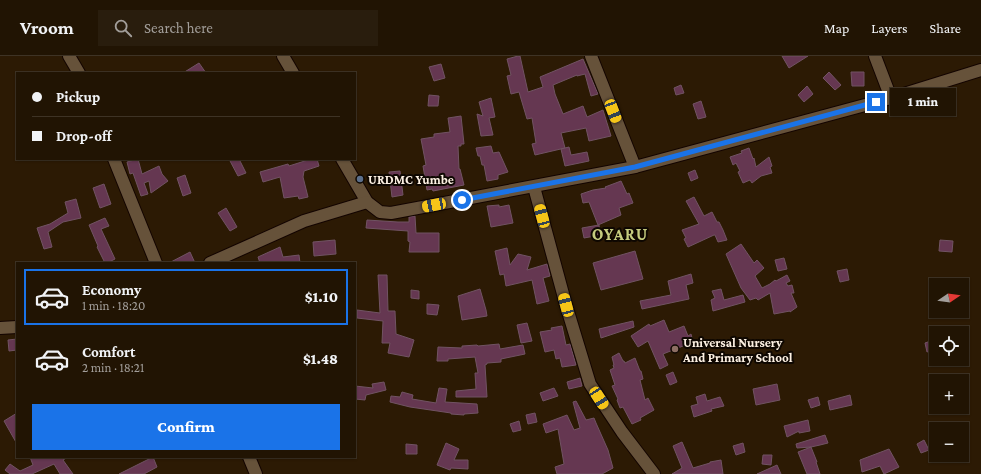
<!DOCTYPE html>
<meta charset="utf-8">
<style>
:root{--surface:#211403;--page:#291d0d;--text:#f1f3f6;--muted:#a29e9a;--line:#3e3325;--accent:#1a73e8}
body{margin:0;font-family:"Crimson Pro",serif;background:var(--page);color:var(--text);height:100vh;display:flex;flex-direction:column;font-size:15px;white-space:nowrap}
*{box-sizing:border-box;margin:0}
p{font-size:13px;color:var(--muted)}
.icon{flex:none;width:22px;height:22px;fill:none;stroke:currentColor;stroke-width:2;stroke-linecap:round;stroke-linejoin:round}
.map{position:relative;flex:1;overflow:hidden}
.panel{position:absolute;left:16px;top:206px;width:340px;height:196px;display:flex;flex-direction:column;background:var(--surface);border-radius:0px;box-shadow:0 1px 3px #0004,0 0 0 1px var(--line)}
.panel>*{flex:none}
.top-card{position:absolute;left:16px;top:16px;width:340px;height:88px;border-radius:0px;box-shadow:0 1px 3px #0004,0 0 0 1px var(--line);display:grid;align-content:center;height:88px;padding:0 16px;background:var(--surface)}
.needle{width:26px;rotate:77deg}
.buttons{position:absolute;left:929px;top:222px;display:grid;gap:8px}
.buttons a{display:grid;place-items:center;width:40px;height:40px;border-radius:0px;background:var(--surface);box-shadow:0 1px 3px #0004,0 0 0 1px var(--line);font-size:20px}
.end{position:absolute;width:18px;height:18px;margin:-9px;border:5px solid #1a73e8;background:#fff;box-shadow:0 0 0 2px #fff}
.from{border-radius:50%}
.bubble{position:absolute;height:28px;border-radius:0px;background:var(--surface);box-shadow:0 1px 3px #0004,0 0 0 1px var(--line);font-size:13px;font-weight:800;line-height:28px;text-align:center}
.car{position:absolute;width:12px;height:24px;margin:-12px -6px;border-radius:5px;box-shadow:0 0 3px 1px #0007;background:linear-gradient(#f5c518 24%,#345 0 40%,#f5c518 0 76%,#345 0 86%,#f5c518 0)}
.top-card b{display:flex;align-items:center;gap:14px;height:38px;font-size:15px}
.top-card b+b{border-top:1px solid var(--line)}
.top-card i{width:10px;height:10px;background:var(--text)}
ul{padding:7px 0 0;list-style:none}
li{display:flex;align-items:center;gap:12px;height:56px;margin:0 8px 6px;padding:0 8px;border:2px solid transparent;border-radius:0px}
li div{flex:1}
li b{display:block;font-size:15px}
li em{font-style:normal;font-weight:800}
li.active{border-color:var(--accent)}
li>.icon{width:36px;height:36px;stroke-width:1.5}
.button{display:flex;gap:8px;margin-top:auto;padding:8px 16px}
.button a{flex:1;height:46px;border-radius:0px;background:var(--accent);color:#fff;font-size:16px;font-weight:800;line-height:46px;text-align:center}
header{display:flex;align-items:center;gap:24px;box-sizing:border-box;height:56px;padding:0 20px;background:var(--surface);border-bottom:1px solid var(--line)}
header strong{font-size:19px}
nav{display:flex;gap:22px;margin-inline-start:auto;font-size:14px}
.search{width:280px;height:36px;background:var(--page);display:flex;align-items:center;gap:10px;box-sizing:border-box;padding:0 14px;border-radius:0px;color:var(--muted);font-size:15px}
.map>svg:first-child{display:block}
.building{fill:#653751;stroke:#715363}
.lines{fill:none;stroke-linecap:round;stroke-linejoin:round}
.street-casing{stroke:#130400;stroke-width:14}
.street{stroke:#66523a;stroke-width:12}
.route{stroke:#1a73e8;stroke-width:5}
.service-dot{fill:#5c6f8a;stroke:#0e0701;stroke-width:1.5}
.education-dot{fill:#8d6e63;stroke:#0e0701;stroke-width:1.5}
.labels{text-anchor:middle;stroke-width:4;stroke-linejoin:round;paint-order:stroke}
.poi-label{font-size:13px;font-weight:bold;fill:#fdf1e3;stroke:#0e0701;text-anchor:start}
.district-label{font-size:17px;font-weight:bold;letter-spacing:1px;fill:#c6cc7e;stroke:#0e0701}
</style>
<header>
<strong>Vroom</strong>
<div class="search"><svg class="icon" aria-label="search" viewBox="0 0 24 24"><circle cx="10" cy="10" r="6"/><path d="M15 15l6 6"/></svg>Search here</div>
<nav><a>Map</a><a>Layers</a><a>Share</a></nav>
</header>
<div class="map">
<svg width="981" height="418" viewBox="0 0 981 418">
<rect width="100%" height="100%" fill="#2c1a04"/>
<g class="building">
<path d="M518 0H520L528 36 543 31 540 21 583 3 598 38 591 40 585 18 577 20V19L553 29 555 38 563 58 583 50 587 61 603 54 611 80 589 85 586 72 561 77 565 92 535 99 532 88 536 87 532 62 527 63 519 36 511 38 507 20 511 19 507 3Z"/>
<path d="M782 0H808L789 12Z"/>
<path d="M199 7 206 17H183Z"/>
<path d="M441 8 445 22 434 25 429 11Z"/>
<path d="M829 16 841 29 835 34 823 22Z"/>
<path d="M851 16H864V30H852Z"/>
<path d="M681 29 684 37 676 39 674 32Z"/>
<path d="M807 30 813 38 804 46 798 39Z"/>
<path d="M429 39 439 40 438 50H428Z"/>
<path d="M491 42 495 61 489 62 493 79 481 80 477 58 483 60 479 46Z"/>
<path d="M701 45 706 61 698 63 693 48Z"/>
<path d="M461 60 464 88H461V90H458L459 113H460L464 129 433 135 432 133 427 134 423 110 426 109 421 83 434 81V78L450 76 448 62Z"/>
<path d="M491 90 493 97 499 96 508 116 498 119V123L487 125 484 109H482L480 100H478L476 92Z"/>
<path d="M569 91 571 99 587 96 589 105 565 110 561 93Z"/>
<path d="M749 92 753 103 754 102 756 111 769 101 772 110 770 111 772 117 761 120 752 127 750 124 743 127 738 116 740 115 736 107 733 109 730 101 742 97 741 95Z"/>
<path d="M138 103 142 118 159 110 162 118 168 125 151 137 149 125 144 127 148 138 141 140 133 117 130 118 127 106Z"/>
<path d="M229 103H239L246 117 238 120Z"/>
<path d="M311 103H317L319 110 304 115 303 121 308 141 299 143 298 140 284 142 280 121 263 126 260 116 288 108 289 110Z"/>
<path d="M695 114 698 122 691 125 688 117Z"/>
<path d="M400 115 403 139 392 141 389 116Z"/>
<path d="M185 119 191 137 183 140 177 122Z"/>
<path d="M621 125 627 138 629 137 633 147 619 152 621 159 598 169 589 146 583 147 581 138 593 134 606 132 605 131Z"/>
<path d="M104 128 111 148 100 152 93 132Z"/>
<path d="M694 141 704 160 712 156 717 166H719L723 174 727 184 718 186 715 179H714L688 191 684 183 686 182 682 174 699 168 686 145Z"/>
<path d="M76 143 81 162 63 166 48 176 52 191 44 193 37 172 50 168 68 157 65 146Z"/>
<path d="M499 149V151L509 149 513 167 491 171 487 150Z"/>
<path d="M226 152 237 171 230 175 218 157Z"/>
<path d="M415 160 416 177H439V196H409L410 186 408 185V175L366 172 367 164 398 166H409V161Z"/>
<path d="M105 162 109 170 101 173 115 203 107 207H105L97 191 98 190 89 169Z"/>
<path d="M599 169 600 178 595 179V180L584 182 582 172Z"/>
<path d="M335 184 336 198 314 200 313 186Z"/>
<path d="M940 184 953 185 952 196 939 195Z"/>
<path d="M741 188 754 207 757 204 764 212 755 220 762 232 770 228 775 224 776 225 787 219 790 225 786 227 788 230 792 229 794 237H791L797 251 790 256V255L774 258 770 237 758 244 756 242 750 244 741 232 726 198Z"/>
<path d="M280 191 283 201 299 199 300 207H260L258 201Z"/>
<path d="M507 192 510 209 518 198 531 201 527 214 547 208 550 220 543 222 549 245 537 248 532 224 506 230 504 218 500 219 495 195Z"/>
<path d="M635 195 643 223 601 234 593 207Z"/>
<path d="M190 196 195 207H169Z"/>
<path d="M784 202 787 213 778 215 775 204Z"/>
<path d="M847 213 849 224 840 226 837 215Z"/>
<path d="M691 218 693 227 686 229 689 243 642 253 640 245 671 239 668 225Z"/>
<path d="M378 219H387L388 255H395L396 278 414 284 409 301 388 297 390 287H382L383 265 357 262V254L380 257Z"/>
<path d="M480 233 486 254 487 260 462 264 458 240Z"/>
<path d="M721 233 724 244 743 239 745 246 713 255 711 244 715 242 712 235Z"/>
<path d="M411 234 419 235V243L411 242Z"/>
<path d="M427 248 439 249 437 259 427 258Z"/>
<path d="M664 264 669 276 684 270 688 280 691 278 693 286 663 298 668 309 660 313 648 285 638 291 631 280 649 268 650 270Z"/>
<path d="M633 265 634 271 601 282 599 273Z"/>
<path d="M527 267 532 285 521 287 517 269Z"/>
<path d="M562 270 566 289 570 288 576 309 562 311 560 302 556 303 554 294 545 296 540 276 552 274 551 272Z"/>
<path d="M17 283V294L9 295 8 284Z"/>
<path d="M936 283V293L927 296 925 287Z"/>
<path d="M499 288 500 293 523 289 525 298 501 303V306L487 307V308L485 309 487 341H456V335L476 333 475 317H478L475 301 448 303V305H437L438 291 462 292V290L477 289 478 290Z"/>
<path d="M619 297 623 305H624L625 307 635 302 640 315H641L643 323 640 324 645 344 648 342 654 354 640 362 641 364 632 368 623 351 620 352 617 344 618 343 612 330 615 329 610 314 614 312 613 309H614L612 301Z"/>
<path d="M673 316 677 326 670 329 666 319Z"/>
<path d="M580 322 582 330 569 333 567 326Z"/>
<path d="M384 326 386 334 366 339 365 344 355 343V330L373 332 372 328Z"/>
<path d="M777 328 780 344 756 349 753 333Z"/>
<path d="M439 332 447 333 445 346 477 348 478 357 464 358V359L451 358V357L410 351 390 346 391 340 400 341 402 336 413 339 412 343 436 347Z"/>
<path d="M554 332 558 340 543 345 540 337Z"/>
<path d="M705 338 707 345 720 341 724 350 711 353 712 355 694 361 691 350 698 348 696 341Z"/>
<path d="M850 339 852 349 830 354 828 345Z"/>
<path d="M818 341 820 349 811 352 808 344Z"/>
<path d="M576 345 586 364 594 362 596 367 608 394 613 412 602 418H557L555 411 564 408 558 373 546 377 543 368 567 359 574 374 580 372 573 346Z"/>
<path d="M17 357V388L4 365Z"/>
<path d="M535 357 537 366 528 368 526 359Z"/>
<path d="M808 364 810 375 799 377V375L787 381 784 370Z"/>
<path d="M519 365 521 374 513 376 510 368Z"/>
<path d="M825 379 828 387 820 389 811 391 817 406H816L820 418H807L798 396 811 391 797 392 796 388Z"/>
<path d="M924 384 929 394 921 397 917 388Z"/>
<path d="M682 386 693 412 710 407V406L721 404 723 418H672L682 412 673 390Z"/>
<path d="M446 387 459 393 454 404H468V413L451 412 450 414 437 409Z"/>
<path d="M743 387 745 396 736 399 733 390Z"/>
<path d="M406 388 417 389V398H406Z"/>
<path d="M889 393 899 411 884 418 880 410 862 416 860 404Z"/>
<path d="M763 399H772L771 409 762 408Z"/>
<path d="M30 401H68L63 404 73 418H60L54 408 32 418H10L5 414 10 408 20 415 33 409Z"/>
<path d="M153 401 157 411 144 418H119Z"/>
<path d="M777 409 781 418H757Z"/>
</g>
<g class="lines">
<g class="street-casing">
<g id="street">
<path d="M69 0 79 17"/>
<path d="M283 0 293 17"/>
<path d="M591 0 635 111"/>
<path d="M875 0 891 42"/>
<path d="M114 103 156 207"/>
<path d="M342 103 367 146 380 156 391 157 635 111 891 42 981 14"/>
<path d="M534 131 566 249 590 328 622 376 654 418"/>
<path d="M210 207 304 165 367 146"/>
<path d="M0 272 17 271"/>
<path d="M249 401 256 418"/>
</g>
</g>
<use href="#street" class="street"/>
</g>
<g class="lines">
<path class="route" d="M462 144 635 111 876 46"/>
</g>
<circle class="service-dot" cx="360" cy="123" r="4"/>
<circle class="education-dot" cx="675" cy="293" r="4"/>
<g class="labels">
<g class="poi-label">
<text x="368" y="128">URDMC Yumbe</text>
<text x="683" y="291">Universal Nursery<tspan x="683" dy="15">And Primary School</tspan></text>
</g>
<g class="district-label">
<text x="620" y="184">OYARU</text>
</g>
</g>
</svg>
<div class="buttons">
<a><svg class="needle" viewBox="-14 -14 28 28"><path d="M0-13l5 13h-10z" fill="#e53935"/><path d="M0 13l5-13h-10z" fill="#a29e9a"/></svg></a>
<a><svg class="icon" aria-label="locate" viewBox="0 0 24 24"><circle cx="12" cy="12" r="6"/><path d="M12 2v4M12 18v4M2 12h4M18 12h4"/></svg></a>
<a>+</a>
<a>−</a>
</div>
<i class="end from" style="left:462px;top:144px"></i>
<i class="end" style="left:876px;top:46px"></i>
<div class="bubble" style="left:890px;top:32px;width:66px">1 min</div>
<i class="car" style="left:613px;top:55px;rotate:159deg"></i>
<i class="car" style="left:434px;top:149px;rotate:259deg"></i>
<i class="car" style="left:542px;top:160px;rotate:345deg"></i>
<i class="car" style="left:566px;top:249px;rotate:345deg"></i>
<i class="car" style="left:599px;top:342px;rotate:147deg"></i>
<div class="top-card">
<b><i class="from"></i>Pickup</b>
<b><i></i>Drop-off</b>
</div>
<section class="panel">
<ul>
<li class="active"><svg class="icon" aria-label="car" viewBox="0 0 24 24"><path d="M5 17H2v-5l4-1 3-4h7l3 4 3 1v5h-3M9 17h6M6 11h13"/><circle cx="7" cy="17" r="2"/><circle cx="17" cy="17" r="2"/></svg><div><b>Economy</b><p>1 min · 18:20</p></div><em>$1.10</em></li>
<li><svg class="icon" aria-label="car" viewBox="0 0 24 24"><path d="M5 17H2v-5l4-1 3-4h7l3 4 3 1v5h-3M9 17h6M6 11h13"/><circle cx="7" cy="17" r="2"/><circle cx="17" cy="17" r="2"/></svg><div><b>Comfort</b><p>2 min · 18:21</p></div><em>$1.48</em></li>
</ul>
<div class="button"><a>Confirm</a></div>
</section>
</div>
